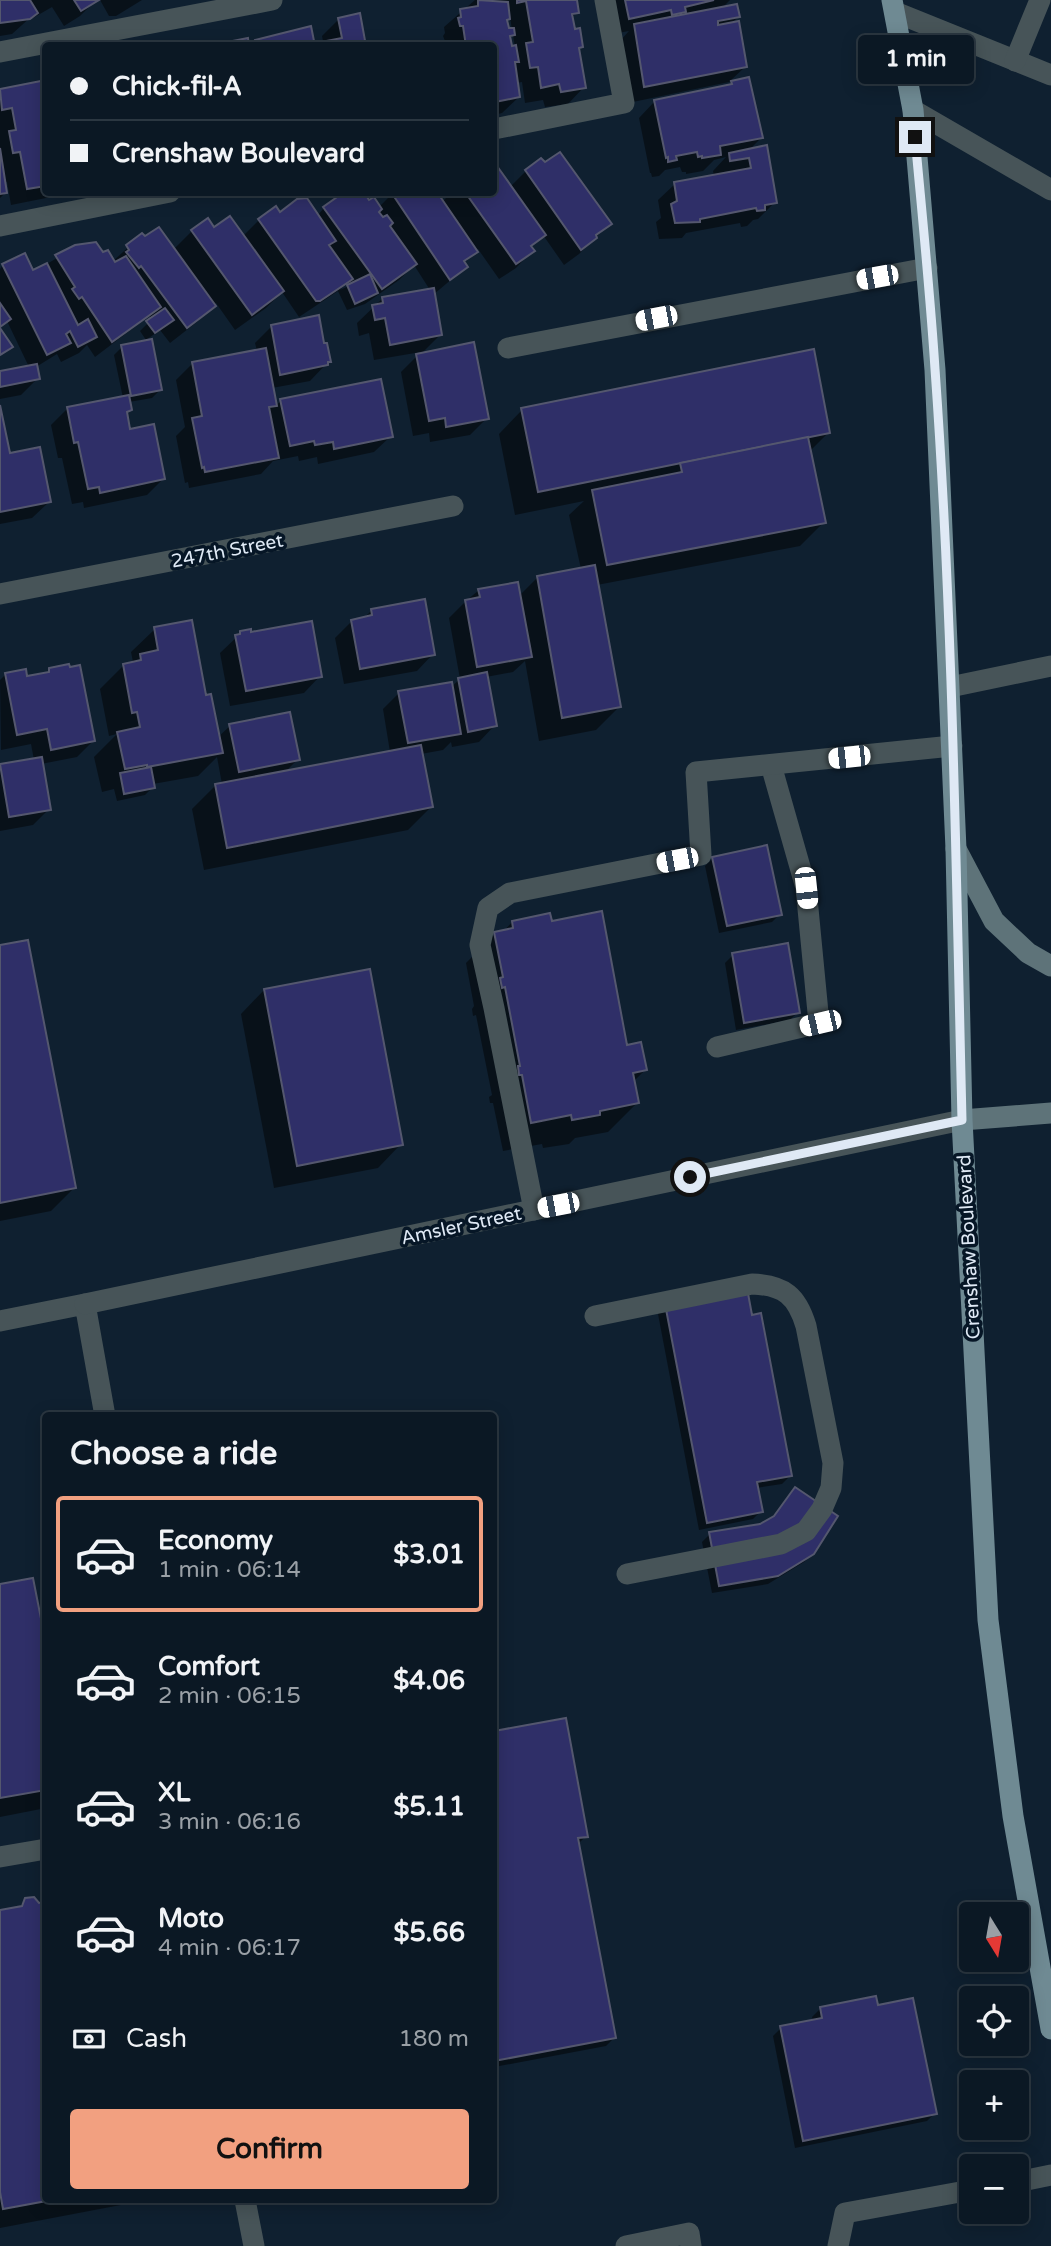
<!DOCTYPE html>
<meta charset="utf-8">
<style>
:root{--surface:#0b1824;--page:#14212c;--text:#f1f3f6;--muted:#9aa0a6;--line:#2b3741;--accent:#f2a080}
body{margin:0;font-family:"Varela Round",sans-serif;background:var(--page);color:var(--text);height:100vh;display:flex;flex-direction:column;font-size:26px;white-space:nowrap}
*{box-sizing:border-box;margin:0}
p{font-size:23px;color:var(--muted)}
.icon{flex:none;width:38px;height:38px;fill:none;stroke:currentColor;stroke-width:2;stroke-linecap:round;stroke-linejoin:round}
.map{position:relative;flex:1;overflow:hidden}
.panel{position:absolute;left:42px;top:1412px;width:455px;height:791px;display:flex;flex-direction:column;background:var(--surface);border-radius:7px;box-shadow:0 4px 18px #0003,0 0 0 2px var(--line)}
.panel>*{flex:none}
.hud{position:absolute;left:42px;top:42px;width:455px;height:154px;border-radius:7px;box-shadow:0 4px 18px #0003,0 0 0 2px var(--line);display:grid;align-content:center;height:154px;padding:0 28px;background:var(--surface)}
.needle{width:46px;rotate:169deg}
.buttons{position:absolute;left:959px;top:1902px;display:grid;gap:14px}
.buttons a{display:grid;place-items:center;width:70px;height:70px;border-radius:7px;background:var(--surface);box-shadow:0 4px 18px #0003,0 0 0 2px var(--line);font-size:35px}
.end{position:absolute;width:32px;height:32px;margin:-16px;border:9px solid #dfe9f5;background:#111;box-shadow:0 0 0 4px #111}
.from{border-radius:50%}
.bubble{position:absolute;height:49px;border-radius:7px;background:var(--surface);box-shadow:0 4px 18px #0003,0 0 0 2px var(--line);font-size:23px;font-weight:700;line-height:49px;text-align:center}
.car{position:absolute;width:21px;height:42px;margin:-21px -10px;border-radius:9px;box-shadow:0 0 5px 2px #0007;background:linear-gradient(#fff 24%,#345 0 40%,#fff 0 76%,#345 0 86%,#fff 0)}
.hud b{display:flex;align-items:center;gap:24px;height:66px;font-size:26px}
.hud b+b{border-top:2px solid var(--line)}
.hud i{width:18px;height:18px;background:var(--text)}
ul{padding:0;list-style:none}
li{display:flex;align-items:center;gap:21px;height:116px;margin:0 14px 10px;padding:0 14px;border:4px solid transparent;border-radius:7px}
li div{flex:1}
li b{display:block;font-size:26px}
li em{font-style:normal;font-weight:700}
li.on{border-color:var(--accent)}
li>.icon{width:63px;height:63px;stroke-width:1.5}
h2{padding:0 28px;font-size:32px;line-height:84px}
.pay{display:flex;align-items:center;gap:18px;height:77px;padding:0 28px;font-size:26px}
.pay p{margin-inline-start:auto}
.action{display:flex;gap:14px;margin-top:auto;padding:14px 28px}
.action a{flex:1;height:80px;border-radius:7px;background:var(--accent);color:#111;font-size:28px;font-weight:700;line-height:80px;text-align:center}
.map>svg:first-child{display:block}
.shadow{fill:#0007;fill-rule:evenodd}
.building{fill:#2f2f68;stroke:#54576e;stroke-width:2}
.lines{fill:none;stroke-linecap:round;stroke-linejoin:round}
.service{stroke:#475458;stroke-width:21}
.minor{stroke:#475458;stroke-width:21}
.tertiary{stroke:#475458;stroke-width:21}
.secondary{stroke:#5e7379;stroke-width:21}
.primary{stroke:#6f8a93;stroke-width:21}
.route{stroke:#dfe9f5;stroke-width:9}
.labels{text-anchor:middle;stroke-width:7;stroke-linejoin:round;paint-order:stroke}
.street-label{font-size:19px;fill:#dfe9f5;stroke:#061626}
</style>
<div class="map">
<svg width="1051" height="2246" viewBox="0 0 1051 2246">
<rect width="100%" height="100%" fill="#0f2030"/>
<g class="shadow">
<path d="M0 0H96L80 16 64 26 52 7 33 18 32 16 12 34 0 36Z"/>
<path d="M100 0H142L116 16H109Z"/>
<path d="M475 0H575L577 12 571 18 584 87 568 104 545 107 543 100 525 103 522 82 516 83 519 97 502 113 494 115V46H447L443 36 445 33 444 27ZM510 17 512 30H507L506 22ZM513 35 515 47 510 48 509 39Z"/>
<path d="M609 0H730L722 8 738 17 730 25 746 66 729 82 628 103 619 42 629 31 613 34Z"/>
<path d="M339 19 364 46H324L322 36Z"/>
<path d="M46 82V192H55L51 197 11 205 7 182H3L5 193 0 198V91Z"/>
<path d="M732 82 761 138 748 151 775 202 758 219 753 220 747 226 741 227 740 223 686 233 682 238 659 239 656 222 661 218 658 200 675 184 714 176 713 171 726 157 714 160 703 171 686 174V172H682L680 167 665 170 659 176 652 177 651 173H650L639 118 655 101 728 86Z"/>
<path d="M497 169 510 187 526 171 609 224 579 254 564 265 543 235 530 248 532 251 516 268 499 279 478 249 464 263 466 267 433 295 440 335 420 355 487 418 470 435 430 442 429 433 413 436 401 372 421 352 374 360 369 333 359 336 357 323 383 298 430 290 414 265 399 280 365 304 347 310 338 291 299 317 282 292 266 308 235 330 216 303 197 322 170 343 160 330 146 340 140 331 152 319 149 316 95 357 87 345 79 353 61 362 57 354 36 367 38 378 21 395 0 399V373L29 367 7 321 0 328V269L3 265 33 272 76 247 102 255 113 261 142 235 173 250 192 231 214 230 243 236 259 220 280 214 317 216 324 208 369 202 379 207 394 192 442 202 452 192H494V171ZM348 281 351 285 340 290Z"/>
<path d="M272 326 323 345 329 361 310 381 272 388 275 406 281 401 391 436 374 452 318 464 317 457 299 461 298 456 273 461 261 474 189 488 188 482 185 483 176 436 185 427 176 380 192 364 257 351 255 343Z"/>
<path d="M122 347 160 390 152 398 129 402 130 410 125 415 129 431 163 479 147 495 84 508 83 502 72 504 62 458H58L51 425 68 408 123 398 114 355Z"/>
<path d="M522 410 829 432 809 452 824 522 800 546 597 585 619 707 596 730 539 741 525 661 513 672 486 677 495 725 479 742 452 747 451 742 443 750 421 754 431 807 408 830 204 870 192 809 215 786 222 784 217 757 198 776 153 784V787L145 795 117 801 114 789 102 792 94 757 117 734 109 736 100 689 123 666 133 662 131 652 155 629 205 697 218 737 230 726 298 759 284 773 390 752 383 709 399 693 451 687 460 679 449 618 466 601 479 590 519 596 538 577 581 569 569 515 584 501 515 515 499 434Z"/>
<path d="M0 413 8 455 49 502 32 518 0 524Z"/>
<path d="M372 610 433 654 417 671 344 684 335 638 352 621 363 619Z"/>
<path d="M241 633 250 634 320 676 304 693 230 706 220 653Z"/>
<path d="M50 670 93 741 77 757 41 764 49 809 33 825 0 831V766L34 760 31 744 1 750 0 680 6 674 26 678 45 675Z"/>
<path d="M713 858 780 914 772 922 719 933 705 866Z"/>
<path d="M512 922 645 1070 633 1082 637 1103 608 1132 575 1138 569 1144 543 1148 542 1144 503 1151 493 1103H490L489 1097 492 1095 476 1015 473 1016 472 1009 474 1006 466 963 495 934 503 932Z"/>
<path d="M0 947 74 1188 51 1211 0 1221Z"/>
<path d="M733 955 798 1012 790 1020 736 1030 725 963Z"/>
<path d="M264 990 401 1144 378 1168 274 1188 241 1014Z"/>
<path d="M666 1306 790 1476 782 1484 756 1488 761 1511 753 1519 699 1530 658 1314Z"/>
<path d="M795 1489 813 1553 804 1562 768 1584 712 1593 702 1542 710 1534 771 1524Z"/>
<path d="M0 1586 46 1654V1808L0 1817Z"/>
<path d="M565 1720 586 1836 577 1845 614 2038 606 2046 494 2067V1733Z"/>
<path d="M26 1900 46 2200H147L0 2228V1912L17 1909Z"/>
<path d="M820 2009 935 2113 927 2121 795 2148 773 2036 781 2028 813 2021 812 2017Z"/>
</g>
<g class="building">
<path d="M0 0H30L38 13 30 19 0 23Z"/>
<path d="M74 0H99L81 11Z"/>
<path d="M478 0 508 2 510 19 507 20 509 28H514L515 35 510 36 512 46 516 45 519 62H515L520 97 495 102 494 46H466L463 26H460L458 18 461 17 460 9 478 6Z"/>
<path d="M517 0H577L579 13 572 14 575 29 580 28 583 47 579 48 586 88 561 92 559 84 541 88 538 67 530 68 526 43 533 42 526 1 517 3Z"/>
<path d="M625 0H714L685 7 686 12 672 15 671 10 629 19Z"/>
<path d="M737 4 740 17 718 21V25L739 21 747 67 644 87 634 24Z"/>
<path d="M360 13 366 46H327L326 41 342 38 338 18Z"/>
<path d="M311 26 315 46H256L255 40Z"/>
<path d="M248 38 249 46H222V43Z"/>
<path d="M749 77 763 138 720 146 721 155 702 158V156L698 157 697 152 676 156 677 160 668 162V157L666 158 654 100 732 84 731 81Z"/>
<path d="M46 80V186L27 189 20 152 13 153 9 131 16 130 12 108 2 110 0 89Z"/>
<path d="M767 145 777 203 765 205V210L757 211 756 208 700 219V222L675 223 671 204 677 201 674 182 751 168 749 158 730 161 729 153Z"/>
<path d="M0 148 7 193 0 194Z"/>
<path d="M560 152 612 224 596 235 597 238 581 250 525 170 541 158 545 162Z"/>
<path d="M497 166 546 235 531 246 535 251 516 264 465 192H494V169Z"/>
<path d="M354 192H364L369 200 374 197 382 209 379 212 383 217 387 215 393 223 390 226 417 264 382 289 323 207 340 195Z"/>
<path d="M391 192H437L478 252 464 261 468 267 450 280Z"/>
<path d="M307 198 336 241 329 245 353 279 320 301H316L258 219 276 206 280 212 297 199Z"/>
<path d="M230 216 284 291 252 315 191 230 208 218 214 227Z"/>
<path d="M159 227 216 306 187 328 141 266 139 268 126 252 129 250 126 245 142 233 145 236Z"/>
<path d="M96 242 103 252 108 250 115 262 126 256 161 307 112 342 82 297 79 299 72 289 75 287 55 255 75 245Z"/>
<path d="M25 253 33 270 47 263 78 325 88 319 97 337 78 347 70 331 66 334 71 343 47 355 2 264Z"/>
<path d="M370 274 378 293 355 304 347 285Z"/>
<path d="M434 288 442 335 390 345 385 318 375 320 372 305 383 303 382 297Z"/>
<path d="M0 303 11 319 0 327Z"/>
<path d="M165 308 174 320 155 333 146 321Z"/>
<path d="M319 315 324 343H327L331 362H328V365L280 375 271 325Z"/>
<path d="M0 328 13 347 0 355Z"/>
<path d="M152 339 162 390 131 396 121 345Z"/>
<path d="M474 342 489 419 446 427 445 418 429 421 416 354Z"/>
<path d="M266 348 277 406 269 407 279 458 205 472 204 467 202 468 192 418 202 416 192 362Z"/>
<path d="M814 349 830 433 538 492 521 408Z"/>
<path d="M37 364 40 379 0 387V371Z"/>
<path d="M381 379 393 437 334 449 333 442 315 445 314 441 290 446 280 399Z"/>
<path d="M129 395 132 410 127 412 130 429 154 424 165 479 100 493 99 487 88 489 78 442 74 443 67 407Z"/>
<path d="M0 405 10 453 40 447 51 502 0 512Z"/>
<path d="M808 437 826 523 607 565 592 490 682 472 680 463Z"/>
<path d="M595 565 621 707 562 718 537 576Z"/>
<path d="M518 582 532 657 477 667 465 600 480 597 478 589Z"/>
<path d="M425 599 435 655 360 669 351 620 372 615 371 609Z"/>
<path d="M192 620 206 695 211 694 223 753 147 767V765L125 769 117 732 140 727 137 712 132 713 123 664 141 660 140 654 158 650 154 627Z"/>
<path d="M312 621 322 677 246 691 235 635 240 634V631L251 629V632Z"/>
<path d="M69 664 70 667 80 665 95 741 51 750 47 729 17 735 5 673 26 669 27 676 49 672V668Z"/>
<path d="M487 672 497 726 468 732 458 678Z"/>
<path d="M452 682 461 734 408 743 398 691Z"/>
<path d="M290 712 300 760 239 772 229 724Z"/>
<path d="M421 745 433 807 227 848 215 784Z"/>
<path d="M42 757 51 810 9 817 0 764Z"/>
<path d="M151 767 155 788 124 794 120 773Z"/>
<path d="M767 845 782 915 727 926 712 857Z"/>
<path d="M602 911 627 1045 641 1042 647 1070 633 1073 639 1103 600 1111V1115L572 1120 571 1115 531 1123 522 1075H519L518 1066H520L505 987 502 988 500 978 503 977 494 932 513 928 512 921 550 913 552 921Z"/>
<path d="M28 940 76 1188 0 1203V945Z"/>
<path d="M788 943 800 1013 744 1023 732 953Z"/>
<path d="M370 969 403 1145 297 1166 264 989Z"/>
<path d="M747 1288 752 1315 761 1313 792 1476 757 1482 763 1512 707 1523 665 1304Z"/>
<path d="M795 1487 838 1516 814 1554 778 1576 719 1586 709 1532 760 1524 774 1516Z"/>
<path d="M33 1578 46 1644V1790L0 1798V1584Z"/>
<path d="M566 1718 588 1837 578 1838 616 2038 494 2061V1731Z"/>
<path d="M34 1897 39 1903 46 1902V2200H52L3 2209 0 2192V1910L22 1906 25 1898Z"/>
<path d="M876 1996 878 2005 913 1998 937 2114 803 2141 780 2026 822 2018 820 2007Z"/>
</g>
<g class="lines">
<g class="service">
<path d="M895 12 1051 75"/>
<path d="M0 52 272 0"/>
<path d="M1015 61 1040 0"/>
<path d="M913 110 1051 190"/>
<path d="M494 129 624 103 605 0"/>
<path d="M0 226 170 192"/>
<path d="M508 348 927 268"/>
<path d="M950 687 1051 666"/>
<path d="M717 1047 819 1023 806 888 771 765"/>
<path d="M534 1210 494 1008 480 945 488 908 510 893 701 855 696 772 952 746"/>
<path d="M595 1316 752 1284C784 1285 797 1296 806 1326L833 1463 831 1488 822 1509 806 1531 781 1544 627 1574"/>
<path d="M0 1857 46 1849"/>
<path d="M1017 2182 1051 2175"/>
<path d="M626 2246 689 2233 691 2246"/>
<path d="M838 2246 845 2213 971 2190"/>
</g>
<g class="minor">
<path d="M0 594 453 506"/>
<path d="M0 1321 85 1304 105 1416"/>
<path d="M245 2200 254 2246"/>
</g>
<path class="tertiary" d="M85 1304 962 1120"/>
<g class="secondary">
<path d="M956 849 994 921 1028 953 1051 966"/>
<path d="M962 1120 1051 1113"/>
</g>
<path class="primary" d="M892 0 913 110 935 370 956 849 962 1120 988 1620 1013 1816 1051 2029"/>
</g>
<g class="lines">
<path class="route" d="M690 1177 962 1120C956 870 953 619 935 369 930 291 922 214 915 137"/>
</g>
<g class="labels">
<g class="street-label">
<text transform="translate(227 550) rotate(-11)" y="7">247th Street</text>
<text transform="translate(461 1225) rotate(-12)" y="7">Amsler Street</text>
<text transform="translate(968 1247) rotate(-93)" y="7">Crenshaw Boulevard</text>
</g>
</g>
</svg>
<div class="buttons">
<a><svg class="needle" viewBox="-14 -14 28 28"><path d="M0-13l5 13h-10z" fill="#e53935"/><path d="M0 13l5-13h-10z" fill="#9aa0a6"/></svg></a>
<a><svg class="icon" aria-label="locate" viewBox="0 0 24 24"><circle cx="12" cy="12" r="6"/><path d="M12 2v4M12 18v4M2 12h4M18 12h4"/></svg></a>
<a>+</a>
<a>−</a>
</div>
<i class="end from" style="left:690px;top:1177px"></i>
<i class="end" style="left:915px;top:137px"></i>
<div class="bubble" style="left:858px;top:35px;width:116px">1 min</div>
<i class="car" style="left:877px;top:277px;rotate:260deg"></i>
<i class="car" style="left:656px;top:318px;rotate:259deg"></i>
<i class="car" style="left:849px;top:757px;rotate:264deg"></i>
<i class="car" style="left:677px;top:860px;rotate:259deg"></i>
<i class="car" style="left:806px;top:888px;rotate:174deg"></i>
<i class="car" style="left:820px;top:1023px;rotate:257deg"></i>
<i class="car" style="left:558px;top:1205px;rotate:259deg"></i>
<div class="hud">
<b><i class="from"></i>Chick-fil-A</b>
<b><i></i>Crenshaw Boulevard</b>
</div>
<section class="panel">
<h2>Choose a ride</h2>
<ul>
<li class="on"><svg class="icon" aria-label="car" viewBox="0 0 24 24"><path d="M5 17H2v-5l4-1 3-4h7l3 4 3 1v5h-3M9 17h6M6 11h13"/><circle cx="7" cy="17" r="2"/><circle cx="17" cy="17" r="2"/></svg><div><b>Economy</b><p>1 min · 06:14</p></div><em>$3.01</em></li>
<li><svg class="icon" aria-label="car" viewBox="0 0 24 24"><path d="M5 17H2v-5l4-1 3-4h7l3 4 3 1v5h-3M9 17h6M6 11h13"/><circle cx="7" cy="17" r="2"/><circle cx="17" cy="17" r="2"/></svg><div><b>Comfort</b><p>2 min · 06:15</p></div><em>$4.06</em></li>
<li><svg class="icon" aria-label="car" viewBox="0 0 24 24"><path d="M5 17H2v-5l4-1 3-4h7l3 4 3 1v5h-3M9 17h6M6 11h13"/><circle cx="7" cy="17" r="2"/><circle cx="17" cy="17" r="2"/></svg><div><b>XL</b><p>3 min · 06:16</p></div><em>$5.11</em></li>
<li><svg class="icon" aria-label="car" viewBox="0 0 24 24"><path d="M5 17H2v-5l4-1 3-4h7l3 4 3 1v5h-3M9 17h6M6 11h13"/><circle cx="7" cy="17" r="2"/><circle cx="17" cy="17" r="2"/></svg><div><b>Moto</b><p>4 min · 06:17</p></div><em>$5.66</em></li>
</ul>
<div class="pay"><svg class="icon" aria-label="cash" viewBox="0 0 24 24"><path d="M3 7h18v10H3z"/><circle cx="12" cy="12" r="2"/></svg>Cash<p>180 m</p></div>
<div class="action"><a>Confirm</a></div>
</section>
</div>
